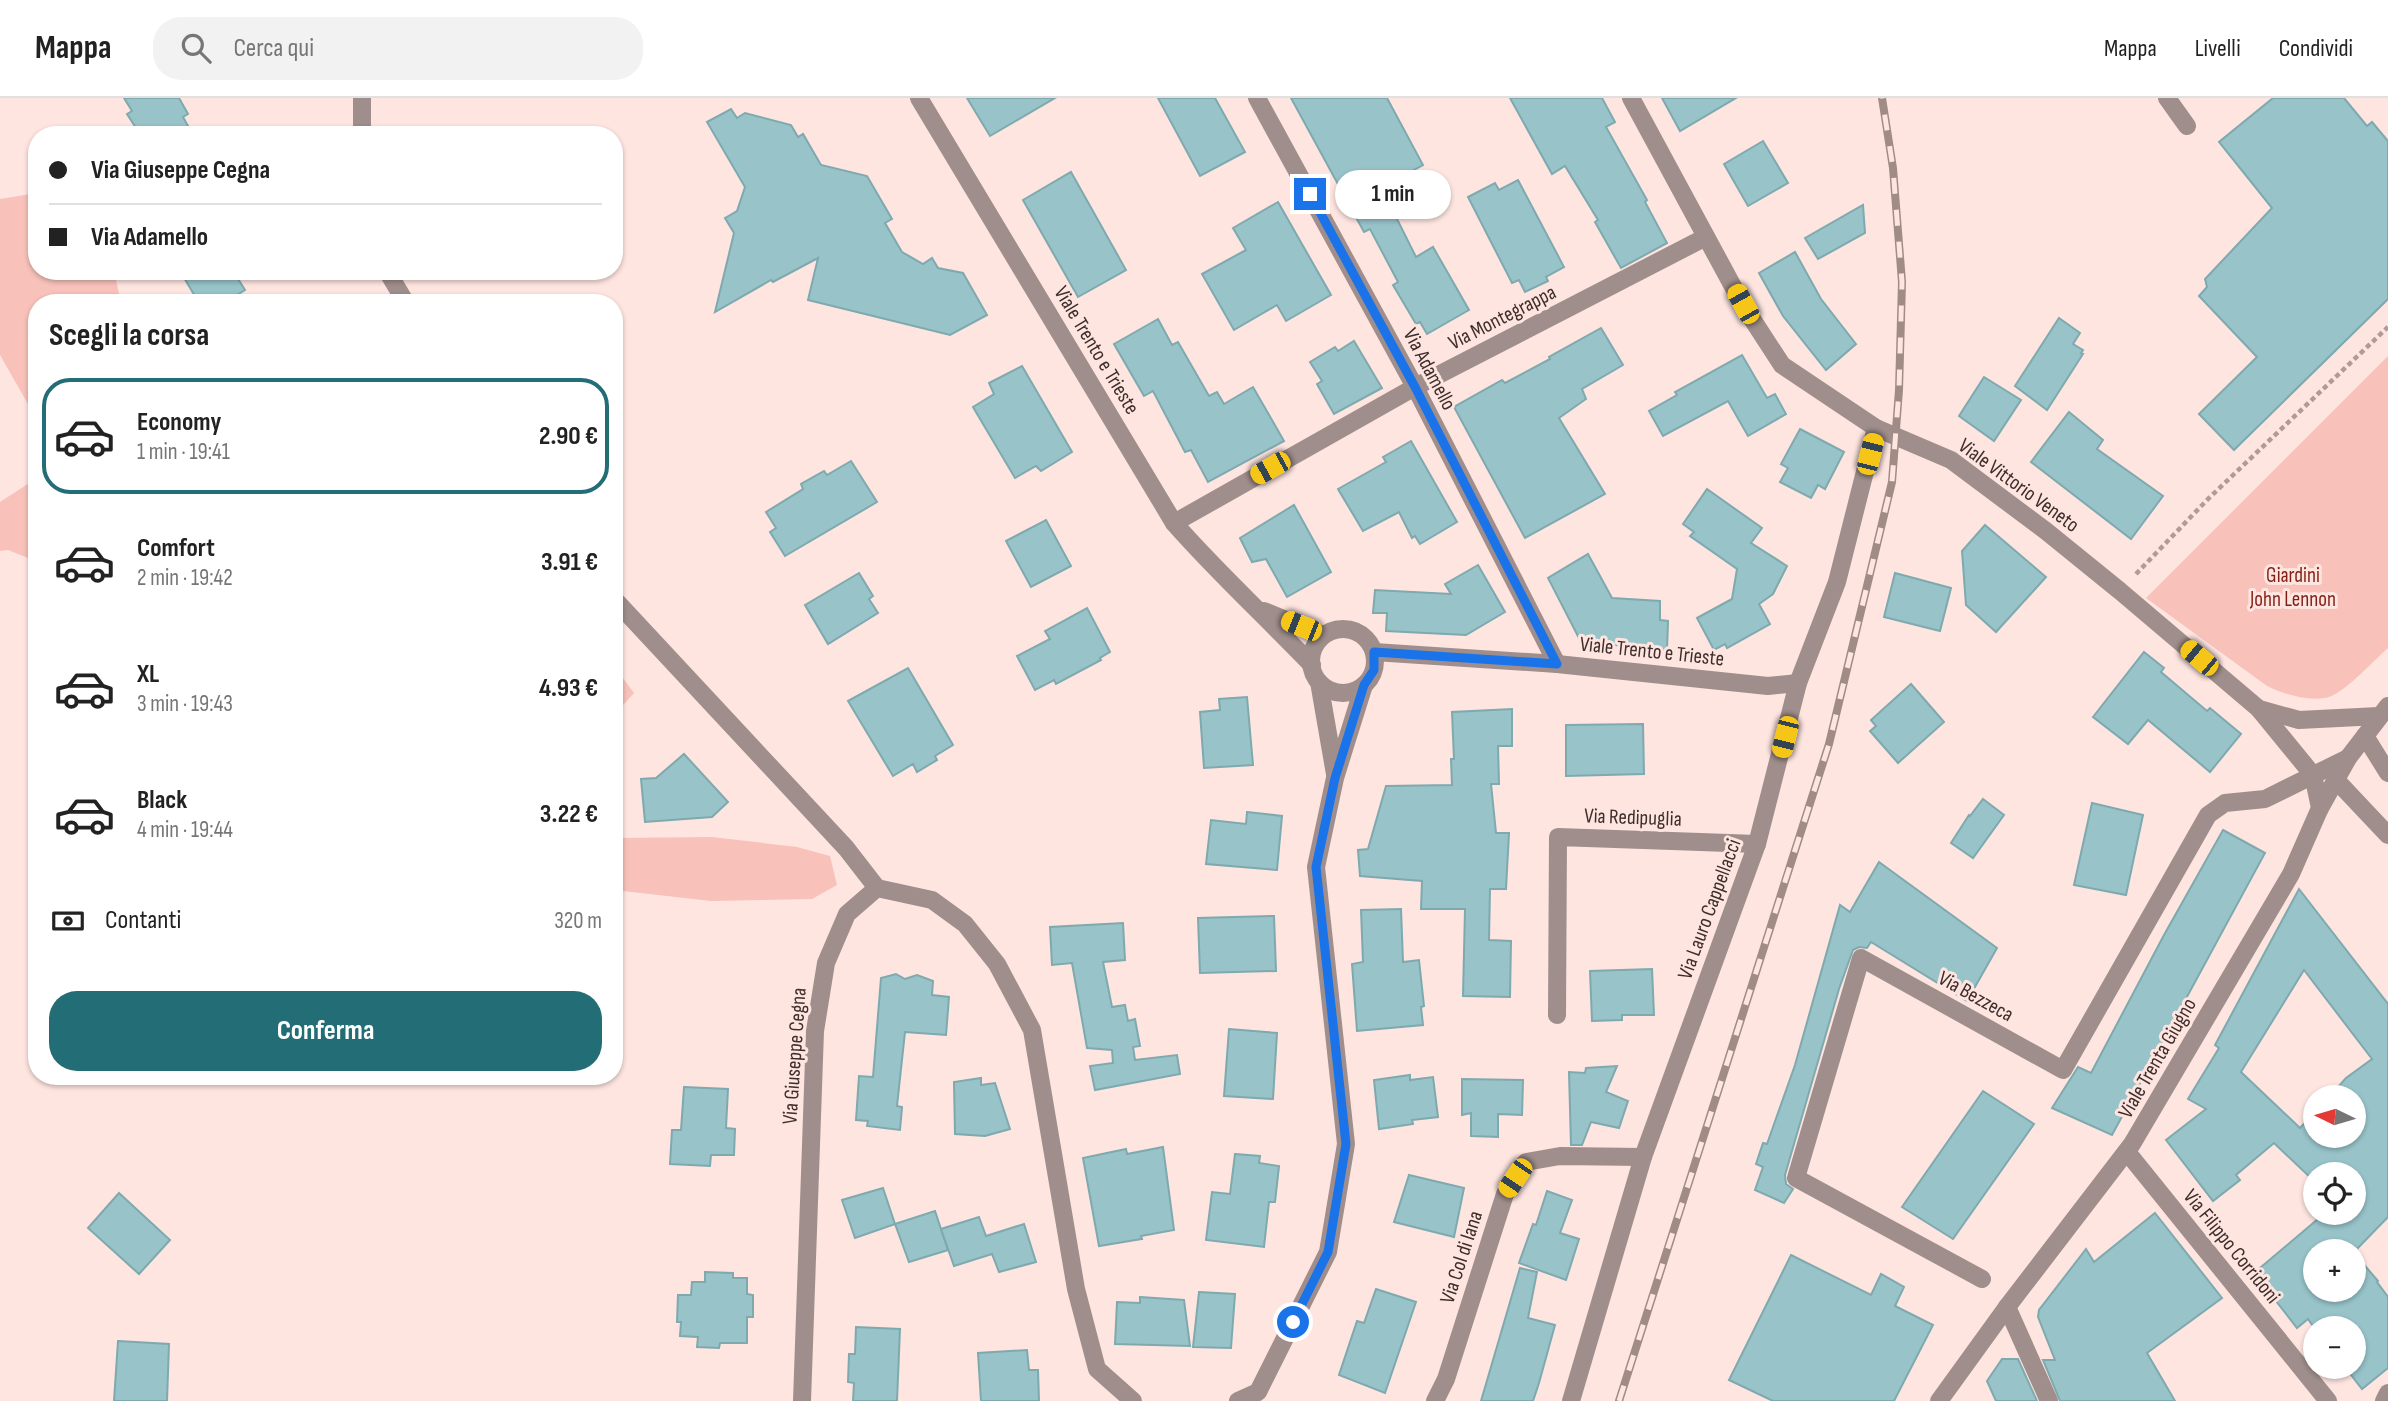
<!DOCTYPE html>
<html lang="it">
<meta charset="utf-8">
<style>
:root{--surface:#fff;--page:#f2f2f2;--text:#222;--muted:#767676;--line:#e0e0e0;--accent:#236d76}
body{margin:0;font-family:"Sofia Sans Condensed",sans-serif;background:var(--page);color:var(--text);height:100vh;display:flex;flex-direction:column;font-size:26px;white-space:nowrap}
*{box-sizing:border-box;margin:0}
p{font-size:23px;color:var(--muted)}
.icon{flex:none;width:38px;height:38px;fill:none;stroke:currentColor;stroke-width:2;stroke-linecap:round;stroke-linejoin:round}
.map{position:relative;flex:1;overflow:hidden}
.sheet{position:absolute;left:28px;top:196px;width:595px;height:791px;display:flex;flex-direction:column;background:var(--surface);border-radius:28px;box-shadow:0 2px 5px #0004}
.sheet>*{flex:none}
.banner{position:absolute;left:28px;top:28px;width:595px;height:154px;border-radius:28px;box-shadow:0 2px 5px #0004;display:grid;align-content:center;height:154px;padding:0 21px;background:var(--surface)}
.needle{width:46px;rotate:275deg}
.buttons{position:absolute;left:2303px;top:987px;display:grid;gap:14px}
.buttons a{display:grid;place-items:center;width:63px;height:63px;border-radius:50%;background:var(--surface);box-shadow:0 2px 5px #0004;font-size:35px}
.end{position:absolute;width:32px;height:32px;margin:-16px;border:9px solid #1a73e8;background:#fff;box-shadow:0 0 0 4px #fff}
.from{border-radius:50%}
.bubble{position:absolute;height:49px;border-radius:24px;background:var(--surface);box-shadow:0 2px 5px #0004;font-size:23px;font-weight:700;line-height:49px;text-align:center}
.car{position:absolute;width:21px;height:42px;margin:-21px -10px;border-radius:9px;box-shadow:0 0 5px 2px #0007;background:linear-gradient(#f5c518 24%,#345 0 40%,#f5c518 0 76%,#345 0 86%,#f5c518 0)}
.banner b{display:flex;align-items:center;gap:24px;height:66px;font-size:26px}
.banner b+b{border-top:2px solid var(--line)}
.banner i{width:18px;height:18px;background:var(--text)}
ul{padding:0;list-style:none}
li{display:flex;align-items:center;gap:21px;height:116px;margin:0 14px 10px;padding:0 7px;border:4px solid transparent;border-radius:28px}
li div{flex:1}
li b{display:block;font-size:26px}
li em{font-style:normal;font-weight:700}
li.on{border-color:var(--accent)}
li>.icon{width:63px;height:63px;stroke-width:1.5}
h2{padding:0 21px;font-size:32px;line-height:84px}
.pay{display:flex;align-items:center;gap:18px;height:77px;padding:0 21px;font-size:26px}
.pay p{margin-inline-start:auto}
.action{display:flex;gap:14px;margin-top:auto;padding:14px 21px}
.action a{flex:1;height:80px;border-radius:28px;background:var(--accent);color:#fff;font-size:28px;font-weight:700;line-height:80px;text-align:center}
header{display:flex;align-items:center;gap:42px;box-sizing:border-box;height:98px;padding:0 35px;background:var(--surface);border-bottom:2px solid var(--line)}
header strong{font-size:33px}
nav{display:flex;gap:38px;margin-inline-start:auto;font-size:24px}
.search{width:490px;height:63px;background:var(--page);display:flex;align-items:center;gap:18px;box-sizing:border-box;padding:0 24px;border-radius:28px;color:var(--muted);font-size:26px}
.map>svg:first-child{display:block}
.green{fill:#f8c2ba}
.building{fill:#97c3c9;stroke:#7ea9af;stroke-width:2;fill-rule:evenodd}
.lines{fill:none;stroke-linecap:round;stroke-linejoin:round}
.path{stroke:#b09b97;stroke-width:4.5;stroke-dasharray:5 3.5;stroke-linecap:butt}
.minor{stroke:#9f8e8b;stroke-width:18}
.rail-casing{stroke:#a08b87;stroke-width:8}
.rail{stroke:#fee5e0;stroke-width:5;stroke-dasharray:16;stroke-linecap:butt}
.route{stroke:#1a73e8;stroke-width:9}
.labels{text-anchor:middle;stroke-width:6;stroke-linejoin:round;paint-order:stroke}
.street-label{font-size:21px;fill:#3e2e2c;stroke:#fee5e0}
.park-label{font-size:21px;fill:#811f17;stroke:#fee5e0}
</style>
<header>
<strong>Mappa</strong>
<div class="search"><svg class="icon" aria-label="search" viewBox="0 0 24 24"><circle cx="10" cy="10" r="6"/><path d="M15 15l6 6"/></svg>Cerca qui</div>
<nav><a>Mappa</a><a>Livelli</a><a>Condividi</a></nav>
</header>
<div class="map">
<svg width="2388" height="1303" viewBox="0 0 2388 1303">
<rect width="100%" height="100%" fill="#fee5e0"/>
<g class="green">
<path d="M37 95V173H114L121 205H37V326L32 313 0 257V101Z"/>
<path d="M2388 258V550C2374 562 2342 598 2325 600 2305 603 2284 596 2267 588L2146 500Z"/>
<path d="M37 380V480L28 460 8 452 0 453V404Z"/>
<path d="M614 568 634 595 615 616 614 615Z"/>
<path d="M712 739 797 749 830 758 837 787 812 801 711 803 614 792V740Z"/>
</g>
<g class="building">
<path d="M124 0H179L188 16 183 19 188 28 174 37 140 36 127 16 132 13Z"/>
<path d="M967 0H1055L990 38Z"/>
<path d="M1158 0H1215L1245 54 1200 78Z"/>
<path d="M1291 0H1387L1423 67 1414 72 1429 99 1395 117 1416 159 1433 149 1469 212 1427 236 1420 224 1416 226 1393 187 1398 184 1370 131 1364 134Z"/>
<path d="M1510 0H1602L1615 24 1606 29 1647 102 1645 104 1667 145 1621 170 1595 124 1598 122 1565 68 1552 76Z"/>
<path d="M1662 0H1736L1680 33Z"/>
<path d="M2273 0H2344L2367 28 2372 24 2388 43V201L2234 352 2199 316 2257 259 2199 198 2207 189 2205 181 2272 110 2219 44Z"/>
<path d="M731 11 737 20 745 15 791 27 798 39 803 36 821 67 867 78 892 121 885 125 902 154 923 166 932 160 938 170 963 175 987 217 950 237 808 202 818 160 773 184 771 182 715 214 734 135 725 120 737 113 745 89 707 24Z"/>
<path d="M1763 43 1788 85 1748 108 1724 66Z"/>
<path d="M1071 74 1126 172 1078 199 1023 102Z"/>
<path d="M1518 82 1564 169 1546 179 1548 183 1525 194 1519 182 1512 185 1468 99 1495 85 1499 92Z"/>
<path d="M1278 104 1331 197 1286 223 1277 207 1234 232 1202 176 1246 152 1233 130Z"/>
<path d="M1863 107 1865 135 1818 161 1805 140Z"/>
<path d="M1795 154 1821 201 1856 246 1826 272 1783 218 1759 175Z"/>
<path d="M180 173H233L245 192 224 205H199Z"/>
<path d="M2059 220 2080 235 2073 246 2083 252 2081 255 2083 256 2047 312 2015 288Z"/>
<path d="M1158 221 1172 247 1178 244 1209 298 1217 294 1224 306 1253 289 1284 343 1208 384 1191 352 1185 354 1153 293 1144 298 1114 246Z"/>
<path d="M1601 230 1623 267 1582 291 1586 301 1559 320 1605 396 1525 440 1454 309 1502 282 1505 285 1550 261 1549 259Z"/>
<path d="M1354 243 1382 290 1334 316 1317 286 1322 283 1310 264 1335 249 1338 253Z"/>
<path d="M1742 257 1767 300 1775 296 1786 316 1748 338 1728 303 1663 338 1649 313 1677 297 1675 294Z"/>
<path d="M1022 268 1072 354 1041 373 1036 368 1015 380 973 309 994 296 989 285Z"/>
<path d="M1984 279 2021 302 1994 343 1959 318Z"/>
<path d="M2069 314 2103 342 2097 351 2163 398 2131 441 2031 364Z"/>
<path d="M1800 331 1844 354 1825 391 1818 387 1811 400 1780 384 1788 370 1781 366Z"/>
<path d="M1411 343 1457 424 1420 446 1415 438 1412 440 1399 414 1363 433 1338 391 1386 364 1383 359Z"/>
<path d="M851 363 877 404 785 458 770 434 776 430 766 414 803 391 801 386 824 373 827 377Z"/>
<path d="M1707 391 1762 430 1751 445 1787 468 1773 496 1759 506 1770 526 1727 550 1725 546 1714 552 1697 520 1732 501 1737 471 1690 438 1694 434 1683 426Z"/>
<path d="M1294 407 1331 474 1287 499 1266 461 1252 464 1240 440Z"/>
<path d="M1046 422 1071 468 1031 489 1006 443Z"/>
<path d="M1985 427 2046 479 1996 534 1966 507 1962 453Z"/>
<path d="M1588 456 1612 500 1660 503V522L1668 523 1667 552 1581 544 1548 480Z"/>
<path d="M1478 467 1505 514 1466 537 1386 533 1387 515H1373L1375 492 1451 496 1445 486Z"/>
<path d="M859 475 873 498 869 501 878 515 828 546 805 507Z"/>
<path d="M1895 475 1951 490 1940 533 1884 519Z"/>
<path d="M1087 510 1110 554 1100 560 1101 562 1056 586 1054 582 1035 592 1017 558 1050 541 1045 533Z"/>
<path d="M2144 554 2164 570 2161 574 2207 613 2210 610 2241 636 2210 674 2148 622 2128 646 2093 619Z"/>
<path d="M908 570 953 647 935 658 937 662 917 674 913 666 893 678 848 603Z"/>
<path d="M1911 586 1944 624 1898 665 1870 633 1876 628 1871 622Z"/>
<path d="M1247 599 1253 667 1204 670 1200 614 1220 612 1219 601Z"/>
<path d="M1512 611V648H1498L1499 686H1491L1496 735H1509L1506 791H1490L1489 842 1511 843 1510 899 1463 898 1465 811H1421L1422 783 1360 778 1358 752 1368 751 1386 688 1452 687 1451 661H1454L1452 614Z"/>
<path d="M1643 626 1644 676 1566 678V627Z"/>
<path d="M684 656 728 704 712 719 645 724 641 681 656 680Z"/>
<path d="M1983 701 2004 717 1973 760 1951 745 1969 717 1970 718Z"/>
<path d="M2092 705 2143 717 2126 797 2074 787Z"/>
<path d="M1247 714 1282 718 1277 772 1206 766 1211 722 1246 726Z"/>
<path d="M2223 732 2265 755 2112 1037 2052 1010 2078 969 2091 975 2164 837Z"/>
<path d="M1879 764 1997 850 1967 903 1871 844 1867 850 1859 849 1853 852 1839 891 1785 1077 1786 1086 1793 1091 1784 1105 1755 1092 1763 1069 1756 1066 1763 1045 1767 1046 1795 967 1840 807 1850 814Z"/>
<path d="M2299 791 2388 906V1119L2355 1153H2315V1192H2354V1155L2378 1183 2377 1184 2388 1199V1270L2362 1291 2345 1269H2354V1230L2315 1231 2308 1221 2297 1230 2254 1175 2325 1115H2354V1076H2315V1084L2274 1045 2236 1077 2240 1082 2213 1103 2166 1042 2206 1011 2188 1001 2219 950 2215 947ZM2304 872 2372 961 2346 980 2329 999H2354V1038H2315V1014L2300 1030 2241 974Z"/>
<path d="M1401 811 1403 864 1419 862 1424 908 1421 909 1423 927 1357 933 1352 866 1363 864 1361 812Z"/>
<path d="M1274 818 1276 873 1200 875 1198 820Z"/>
<path d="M1123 825 1125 862 1103 864 1112 909 1125 907 1128 923 1135 921 1140 948 1133 949 1135 962 1177 957 1180 976 1095 992 1090 968 1113 965 1112 952 1087 950 1072 865 1052 867 1050 829Z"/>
<path d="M1652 871 1654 917H1622V922L1592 923 1590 873Z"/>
<path d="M896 876 905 881 917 877 933 883 932 897 949 899 946 937 905 934 897 1008 902 1009 900 1032 867 1028 868 1023 856 1022 859 978 873 979 881 880Z"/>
<path d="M1229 931 1277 935 1273 1001 1224 998Z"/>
<path d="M1617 968 1606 994 1628 1003 1619 1030 1591 1024 1582 1047H1571L1569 974 1585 975 1586 970Z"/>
<path d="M1410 977V982L1433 979 1438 1019 1412 1022 1413 1026 1379 1031 1374 982Z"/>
<path d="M981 980V987L995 985 1010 1031 985 1038 955 1036 954 984Z"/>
<path d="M1462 981 1523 982 1522 1017 1498 1016V1039L1471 1038V1015L1462 1017Z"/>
<path d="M684 989 728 991 726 1030 735 1031 734 1057H711L710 1068 670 1066 672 1032H681Z"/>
<path d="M1983 993 2034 1026 1953 1141 1902 1109Z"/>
<path d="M1163 1049 1174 1132 1141 1138 1142 1141 1099 1148 1083 1060 1126 1051 1127 1056Z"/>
<path d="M1235 1056 1260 1058 1259 1065 1279 1068 1275 1104H1269L1264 1149 1206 1142 1212 1094 1230 1096Z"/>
<path d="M1409 1077 1464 1090 1454 1139 1394 1124Z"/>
<path d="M883 1090 895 1126 935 1113 948 1152 909 1164 895 1126 855 1140 842 1102Z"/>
<path d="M1547 1093 1572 1102 1560 1135 1579 1141 1566 1182 1519 1165 1533 1126 1536 1127Z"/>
<path d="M119 1095 170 1142 139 1176 88 1130Z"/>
<path d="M2155 1115 2222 1200 2147 1255 2175 1303H2060L2043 1262H2055L2038 1219 2039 1212 2086 1151 2094 1164Z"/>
<path d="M979 1119 986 1138 1024 1126 1036 1164 999 1174 992 1156 954 1168 941 1131Z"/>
<path d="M1791 1157 1871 1197 1881 1176 1904 1189 1895 1208 1933 1227 1894 1303H1773L1729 1282Z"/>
<path d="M1520 1170 1537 1174 1528 1220 1555 1227 1539 1285 1533 1303H1481Z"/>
<path d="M705 1174 733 1175V1180H747V1196L753 1197V1219H747V1245H720L719 1250 697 1249 698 1239 680 1238 681 1224H677L678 1197H691L692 1184H705Z"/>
<path d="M1376 1191 1416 1204 1385 1295 1339 1277 1357 1223 1364 1225Z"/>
<path d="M1199 1194 1235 1196 1231 1250 1193 1249Z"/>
<path d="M1140 1199 1184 1202 1190 1248 1115 1246 1117 1204 1140 1205Z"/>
<path d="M856 1229 900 1231 897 1303H853L854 1285 848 1284 849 1256H855Z"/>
<path d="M118 1243 169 1246 167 1303H114Z"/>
<path d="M1027 1252 1029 1272H1038L1039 1303H981L978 1255Z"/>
<path d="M2002 1261H2018L2037 1303H1996L1987 1283Z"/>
</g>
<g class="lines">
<path class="path" d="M2136 476 2208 401 2388 229"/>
<g class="minor">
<path d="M362 0V37"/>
<path d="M919 0 1174 425C1217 474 1266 519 1312 567"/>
<path d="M1257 0 1415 289 1557 566"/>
<path d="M1631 0 1743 207 1782 267 1876 330 1951 362 2046 433 2120 493 2259 611 2313 677 2320 710"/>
<path d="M2167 0 2187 28"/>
<path d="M387 173 406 205"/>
<path d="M1174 425 1415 289 1706 139"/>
<path d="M614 501 846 750 877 790"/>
<path d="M1264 513 1323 537"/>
<circle cx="1343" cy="563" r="32"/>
<path d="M1374 554 1557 566 1768 588 1798 585"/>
<path d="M1319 584 1335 676"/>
<path d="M2259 611 2299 622 2379 618"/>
<path d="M2365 638 2388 675"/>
<path d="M2336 682 2388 737"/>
<path d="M1557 917 1558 739 1757 746"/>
<path d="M2127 1054 2328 1303"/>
<path d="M1982 1181 1796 1080 1861 860 2063 972 2208 717 2225 705 2265 701 2348 660"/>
<path d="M2007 1209 2049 1303"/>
<path d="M802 1303 815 933 826 865 847 816 877 790 932 802 965 826 997 866 1032 932 1076 1191 1097 1271 1133 1303"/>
<path d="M1238 1303 1258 1294 1328 1154 1346 1046 1316 769 1335 680 1364 587"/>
<path d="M1435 1303 1446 1281 1505 1096 1526 1064 1560 1058 1643 1059"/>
<path d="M1571 1303 1643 1059 1757 746 1798 585 1837 484 1876 330"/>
<path d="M1939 1303 2007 1209 2132 1046 2291 776 2320 710 2348 660 2388 608"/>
<path d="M2384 1303 2388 1295"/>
</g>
<g class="rail-casing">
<path id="rail" d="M1619 1303 1829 646 1892 384 1899 292 1902 184 1893 70 1882 0"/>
</g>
<use href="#rail" class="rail"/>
</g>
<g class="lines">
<path class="route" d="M1293 1224 1328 1154 1346 1046 1316 769 1335 680 1364 587 1374 572V554L1557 566 1415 289 1310 96"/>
</g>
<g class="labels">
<g class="street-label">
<text transform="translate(1502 219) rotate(-27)" y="7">Via Montegrappa</text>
<text transform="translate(1097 252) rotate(59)" y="7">Viale Trento e Trieste</text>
<text transform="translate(1430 271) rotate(62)" y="7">Via Adamello</text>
<text transform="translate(2019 387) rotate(36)" y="7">Viale Vittorio Veneto</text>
<text transform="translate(1652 553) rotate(6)" y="7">Viale Trento e Trieste</text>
<text transform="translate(1633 719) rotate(2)" y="7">Via Redipuglia</text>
<text transform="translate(1709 811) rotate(-70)" y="7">Via Lauro Cappellacci</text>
<text transform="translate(1976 898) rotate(29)" y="7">Via Bezzeca</text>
<text transform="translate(794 958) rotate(-86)" y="7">Via Giuseppe Cegna</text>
<text transform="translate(2157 960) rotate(-60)" y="7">Viale Trenta Giugno</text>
<text transform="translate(2232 1148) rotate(51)" y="7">Via Filippo Corridoni</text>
<text transform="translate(1461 1159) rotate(-72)" y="7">Via Col di lana</text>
</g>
<g class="park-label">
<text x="2293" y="484">Giardini<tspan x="2293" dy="24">John Lennon</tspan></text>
</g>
</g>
</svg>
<div class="buttons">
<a><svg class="needle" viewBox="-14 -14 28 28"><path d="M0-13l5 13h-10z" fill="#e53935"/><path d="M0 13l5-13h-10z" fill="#767676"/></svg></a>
<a><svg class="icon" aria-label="locate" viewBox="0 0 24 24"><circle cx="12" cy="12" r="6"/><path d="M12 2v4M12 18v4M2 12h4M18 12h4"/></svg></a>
<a>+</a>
<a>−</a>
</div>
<i class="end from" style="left:1293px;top:1224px"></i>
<i class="end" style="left:1310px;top:96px"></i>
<div class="bubble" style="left:1335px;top:72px;width:116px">1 min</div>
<i class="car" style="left:1743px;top:206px;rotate:331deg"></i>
<i class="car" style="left:1870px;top:356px;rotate:14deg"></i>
<i class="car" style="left:1270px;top:370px;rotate:241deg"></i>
<i class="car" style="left:1301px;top:528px;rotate:292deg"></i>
<i class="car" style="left:2199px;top:560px;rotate:310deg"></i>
<i class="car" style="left:1785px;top:639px;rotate:194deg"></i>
<i class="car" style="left:1515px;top:1080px;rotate:214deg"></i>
<div class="banner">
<b><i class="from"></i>Via Giuseppe Cegna</b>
<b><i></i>Via Adamello</b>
</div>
<section class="sheet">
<h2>Scegli la corsa</h2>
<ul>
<li class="on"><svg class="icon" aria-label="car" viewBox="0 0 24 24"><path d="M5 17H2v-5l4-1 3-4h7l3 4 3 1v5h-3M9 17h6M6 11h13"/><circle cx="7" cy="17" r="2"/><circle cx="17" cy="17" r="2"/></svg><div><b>Economy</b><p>1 min · 19:41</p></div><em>2.90 €</em></li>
<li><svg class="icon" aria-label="car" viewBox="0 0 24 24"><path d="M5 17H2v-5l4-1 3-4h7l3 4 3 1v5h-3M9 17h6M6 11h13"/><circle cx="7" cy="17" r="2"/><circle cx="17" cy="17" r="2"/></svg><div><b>Comfort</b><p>2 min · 19:42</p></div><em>3.91 €</em></li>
<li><svg class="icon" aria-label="car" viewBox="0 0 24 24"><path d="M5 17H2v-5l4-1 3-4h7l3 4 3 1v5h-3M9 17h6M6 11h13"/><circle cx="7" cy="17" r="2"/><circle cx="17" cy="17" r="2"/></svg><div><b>XL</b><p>3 min · 19:43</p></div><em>4.93 €</em></li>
<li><svg class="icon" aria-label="car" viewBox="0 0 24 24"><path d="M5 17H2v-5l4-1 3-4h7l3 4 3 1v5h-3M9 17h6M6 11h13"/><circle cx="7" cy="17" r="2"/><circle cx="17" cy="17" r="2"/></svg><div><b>Black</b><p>4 min · 19:44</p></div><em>3.22 €</em></li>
</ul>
<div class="pay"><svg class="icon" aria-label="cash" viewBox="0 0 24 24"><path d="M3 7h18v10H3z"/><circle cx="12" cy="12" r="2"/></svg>Contanti<p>320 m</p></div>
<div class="action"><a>Conferma</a></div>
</section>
</div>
